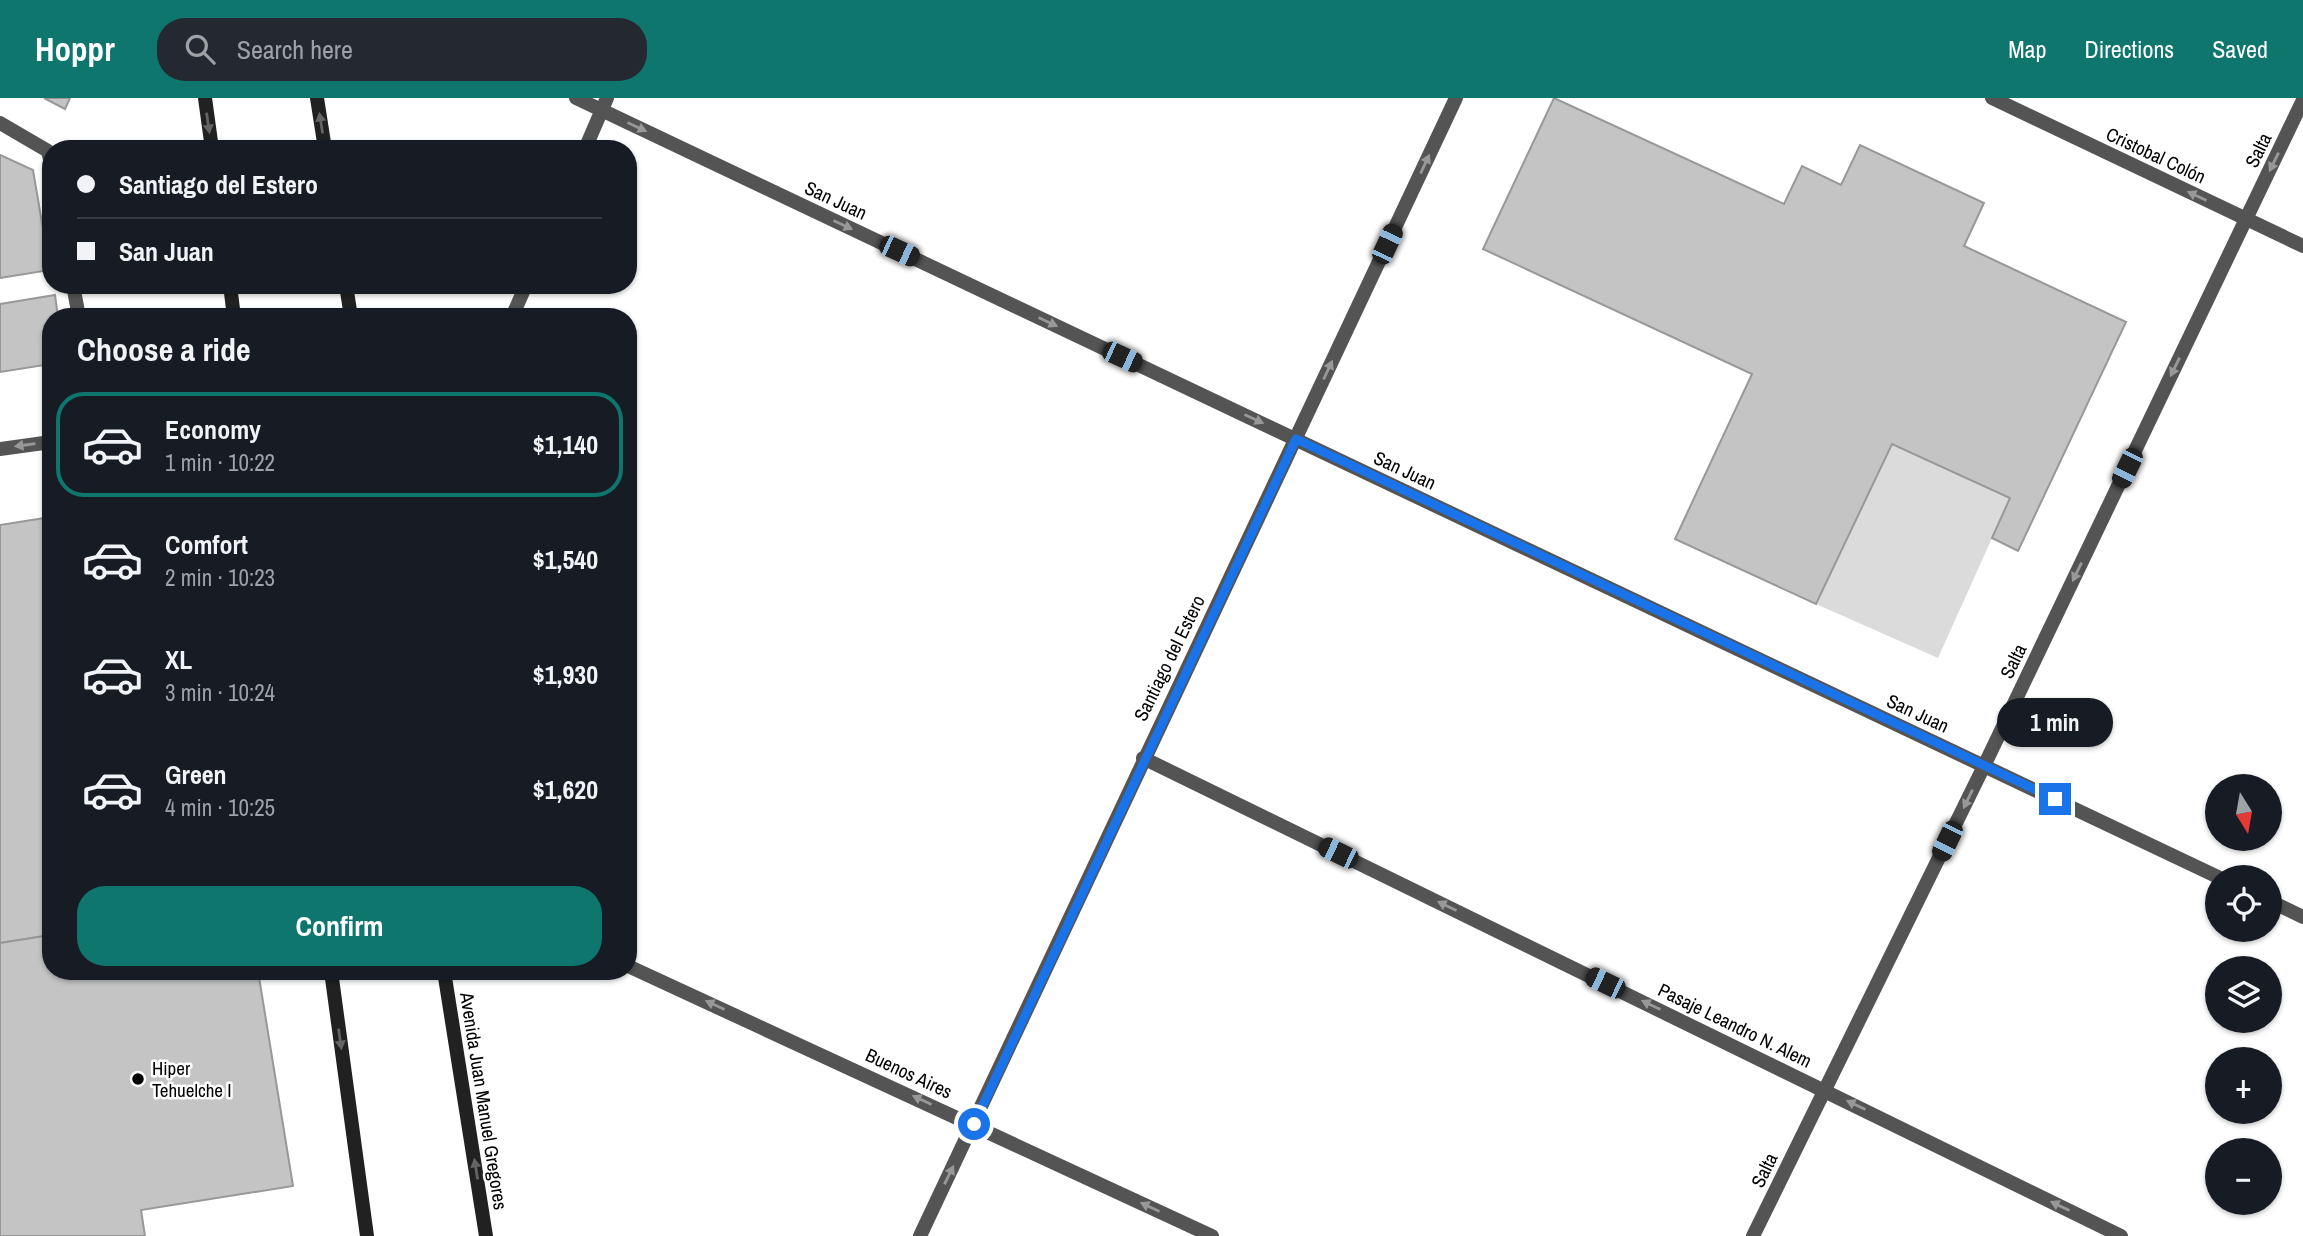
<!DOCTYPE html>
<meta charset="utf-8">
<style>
:root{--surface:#171b24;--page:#242831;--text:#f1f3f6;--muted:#9ea1a6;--line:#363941;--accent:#0f766e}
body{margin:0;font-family:"Archivo Narrow",sans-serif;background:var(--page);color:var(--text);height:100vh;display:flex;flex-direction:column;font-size:26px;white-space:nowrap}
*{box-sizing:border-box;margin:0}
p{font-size:23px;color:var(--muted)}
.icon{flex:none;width:38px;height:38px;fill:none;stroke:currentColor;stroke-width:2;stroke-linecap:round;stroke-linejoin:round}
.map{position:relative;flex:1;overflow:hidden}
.side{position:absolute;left:42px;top:210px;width:595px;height:672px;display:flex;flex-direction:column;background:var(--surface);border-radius:28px;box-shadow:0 2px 5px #0004}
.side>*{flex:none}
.banner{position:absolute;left:42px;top:42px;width:595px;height:154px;border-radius:28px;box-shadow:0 2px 5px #0004;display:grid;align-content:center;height:154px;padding:0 35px;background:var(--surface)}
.needle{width:46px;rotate:169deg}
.fabs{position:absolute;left:2205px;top:676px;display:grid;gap:14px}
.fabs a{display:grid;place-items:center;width:77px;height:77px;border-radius:50%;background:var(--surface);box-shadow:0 2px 5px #0004;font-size:35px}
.end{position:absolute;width:32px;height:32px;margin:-16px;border:9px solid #1a73e8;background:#fff;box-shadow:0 0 0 4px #fff}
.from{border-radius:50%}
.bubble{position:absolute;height:49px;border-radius:24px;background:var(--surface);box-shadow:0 2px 5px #0004;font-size:23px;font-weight:700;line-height:49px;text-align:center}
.car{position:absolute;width:21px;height:42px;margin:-21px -10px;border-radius:9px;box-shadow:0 0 5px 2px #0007;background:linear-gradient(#222 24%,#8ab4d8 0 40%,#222 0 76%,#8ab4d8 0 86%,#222 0)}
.banner b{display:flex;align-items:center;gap:24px;height:66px;font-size:26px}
.banner b+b{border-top:2px solid var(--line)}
.banner i{width:18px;height:18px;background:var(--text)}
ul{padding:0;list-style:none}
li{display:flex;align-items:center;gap:21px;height:105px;margin:0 14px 10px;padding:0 21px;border:4px solid transparent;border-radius:28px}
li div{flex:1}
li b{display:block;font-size:26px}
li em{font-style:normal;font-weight:700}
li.current{border-color:var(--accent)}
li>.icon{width:63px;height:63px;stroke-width:1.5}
h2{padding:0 35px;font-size:32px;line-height:84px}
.primary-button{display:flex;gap:14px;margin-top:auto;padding:14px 35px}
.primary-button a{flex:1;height:80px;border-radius:28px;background:var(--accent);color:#fff;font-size:28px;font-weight:700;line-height:80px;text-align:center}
header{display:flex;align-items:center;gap:42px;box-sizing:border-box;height:98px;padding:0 35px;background:var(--accent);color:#fff}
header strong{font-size:33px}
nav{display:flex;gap:38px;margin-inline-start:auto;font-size:24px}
.search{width:490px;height:63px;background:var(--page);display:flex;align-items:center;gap:18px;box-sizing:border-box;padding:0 24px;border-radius:28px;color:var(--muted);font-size:26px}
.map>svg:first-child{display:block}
.green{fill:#dbdbdb}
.building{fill:#c4c4c4;stroke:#989898;stroke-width:2}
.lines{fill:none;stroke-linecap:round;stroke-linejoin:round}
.service{stroke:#545454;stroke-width:14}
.minor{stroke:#545454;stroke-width:14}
.secondary{stroke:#212121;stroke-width:14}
.oneway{fill:#646464}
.oneway2{fill:#989898}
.route{stroke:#1a73e8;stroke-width:9}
.poi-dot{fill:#000;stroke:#fff;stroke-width:2.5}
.labels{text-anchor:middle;stroke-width:5;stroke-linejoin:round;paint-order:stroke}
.street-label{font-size:19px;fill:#000;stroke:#fff}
.poi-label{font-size:19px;fill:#000;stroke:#fff;text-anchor:start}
</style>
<header>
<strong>Hoppr</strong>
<div class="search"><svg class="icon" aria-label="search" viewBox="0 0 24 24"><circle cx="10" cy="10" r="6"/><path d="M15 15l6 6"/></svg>Search here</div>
<nav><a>Map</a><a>Directions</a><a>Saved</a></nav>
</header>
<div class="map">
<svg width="2303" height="1138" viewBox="0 0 2303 1138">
<rect width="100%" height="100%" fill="#fff"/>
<path class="green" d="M1892 346 2010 400 1938 560 1816 506Z"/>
<g class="building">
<path d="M44 0H70L65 11Z"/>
<path d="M1554 0 1784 106 1802 68 1841 87 1860 47 1984 105 1964 148 2126 224 2018 453 1992 440 2010 400 1892 346 1816 506 1675 441 1752 276 1483 151Z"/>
<path d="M0 57 33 72 50 172 0 180Z"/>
<path d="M55 197 58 219H51V266L0 274V206Z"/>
<path d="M51 419V837L0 845V427Z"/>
<path d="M51 837V873H258L293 1088 141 1112 145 1138H0V845Z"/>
</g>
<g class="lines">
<g class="service">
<path d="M0 25 48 53 51 66"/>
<path d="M73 187 79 219"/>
</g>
<g class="minor">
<path d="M576 0 2218 779"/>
<path d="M1992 0 2303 148"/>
<path d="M585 51 607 0"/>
<path d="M512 219 526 187"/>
<path d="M0 351 51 344"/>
<path d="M1143 660 2121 1138"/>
<path d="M2270 803 2303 819"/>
<path d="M628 868 1212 1138"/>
<path d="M920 1138 1456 0"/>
<path d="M1753 1138 1984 668 2303 2"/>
</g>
<g class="secondary">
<path d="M205 0 212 51"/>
<path d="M317 0 325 51"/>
<path d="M230 187 234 219"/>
<path d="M346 187 351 219"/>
<path d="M331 873 367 1138"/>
<path d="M444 873 486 1138"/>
</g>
</g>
<defs><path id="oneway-solid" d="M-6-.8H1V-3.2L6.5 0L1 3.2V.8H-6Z" transform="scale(1.75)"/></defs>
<g class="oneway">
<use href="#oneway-solid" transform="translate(208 25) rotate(82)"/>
<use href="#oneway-solid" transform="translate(321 25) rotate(-99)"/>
<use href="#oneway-solid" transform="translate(340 941) rotate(82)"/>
<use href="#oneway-solid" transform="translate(476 1071) rotate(-99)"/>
</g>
<g class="oneway2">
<use href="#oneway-solid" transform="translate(637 29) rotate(25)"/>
<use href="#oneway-solid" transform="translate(2274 64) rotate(116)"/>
<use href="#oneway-solid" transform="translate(1425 66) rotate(-65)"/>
<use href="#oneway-solid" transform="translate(2197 98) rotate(-155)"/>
<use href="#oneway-solid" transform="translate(843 127) rotate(25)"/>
<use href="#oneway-solid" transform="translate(1048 224) rotate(25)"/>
<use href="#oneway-solid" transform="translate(2175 269) rotate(116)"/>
<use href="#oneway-solid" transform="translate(1328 272) rotate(-65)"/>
<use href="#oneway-solid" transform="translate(1254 321) rotate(25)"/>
<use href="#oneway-solid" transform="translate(25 347) rotate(172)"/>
<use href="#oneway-solid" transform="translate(2077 474) rotate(116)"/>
<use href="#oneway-solid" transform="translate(1968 701) rotate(116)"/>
<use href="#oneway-solid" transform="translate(1447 808) rotate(-154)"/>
<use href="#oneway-solid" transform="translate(715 907) rotate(-155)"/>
<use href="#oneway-solid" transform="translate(1651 907) rotate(-154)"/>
<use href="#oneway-solid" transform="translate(922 1002) rotate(-155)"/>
<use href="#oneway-solid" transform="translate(1856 1007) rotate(-154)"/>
<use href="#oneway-solid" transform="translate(949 1077) rotate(-64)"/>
<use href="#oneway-solid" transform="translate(2060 1108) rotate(-154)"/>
<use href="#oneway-solid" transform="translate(1150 1109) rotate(-155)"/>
</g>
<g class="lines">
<path class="route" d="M974 1026 1296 341 2055 701"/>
</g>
<circle class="poi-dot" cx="138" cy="981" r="7"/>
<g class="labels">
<g class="street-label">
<text transform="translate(2258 52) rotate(-64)" y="7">Salta</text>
<text transform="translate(2156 57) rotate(25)" y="7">Cristobal Colón</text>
<text transform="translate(836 102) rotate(25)" y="7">San Juan</text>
<text transform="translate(1405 372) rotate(25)" y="7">San Juan</text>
<text transform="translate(1169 560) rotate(-64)" y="7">Santiago del Estero</text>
<text transform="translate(2013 563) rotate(-64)" y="7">Salta</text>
<text transform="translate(1918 615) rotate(25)" y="7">San Juan</text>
<text transform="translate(1735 927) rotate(26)" y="7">Pasaje Leandro N. Alem</text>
<text transform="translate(909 975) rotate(25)" y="7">Buenos Aires</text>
<text transform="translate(484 1003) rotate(81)" y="7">Avenida Juan Manuel Gregores</text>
<text transform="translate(1764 1072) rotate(-64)" y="7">Salta</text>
</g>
<g class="poi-label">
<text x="152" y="977">Hiper<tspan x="152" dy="22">Tehuelche I</tspan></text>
</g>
</g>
</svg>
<div class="fabs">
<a><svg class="needle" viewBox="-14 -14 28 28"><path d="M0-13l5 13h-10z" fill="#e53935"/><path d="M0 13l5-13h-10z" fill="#9ea1a6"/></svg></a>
<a><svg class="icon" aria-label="locate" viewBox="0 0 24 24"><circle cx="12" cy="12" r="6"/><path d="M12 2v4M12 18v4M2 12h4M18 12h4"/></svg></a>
<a><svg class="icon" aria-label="layers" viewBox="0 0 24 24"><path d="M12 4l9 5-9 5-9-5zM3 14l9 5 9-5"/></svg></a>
<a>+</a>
<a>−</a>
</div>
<i class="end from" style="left:974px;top:1026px"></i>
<i class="end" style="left:2055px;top:701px"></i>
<div class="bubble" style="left:1997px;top:600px;width:116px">1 min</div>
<i class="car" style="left:1387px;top:146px;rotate:25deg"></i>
<i class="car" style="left:899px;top:153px;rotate:115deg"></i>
<i class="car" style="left:1122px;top:259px;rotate:115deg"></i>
<i class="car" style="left:2127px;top:370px;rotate:206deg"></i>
<i class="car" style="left:1947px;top:743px;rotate:206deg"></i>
<i class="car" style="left:1338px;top:755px;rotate:296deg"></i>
<i class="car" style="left:1605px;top:885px;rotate:296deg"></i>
<div class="banner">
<b><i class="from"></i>Santiago del Estero</b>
<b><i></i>San Juan</b>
</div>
<section class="side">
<h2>Choose a ride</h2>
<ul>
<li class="current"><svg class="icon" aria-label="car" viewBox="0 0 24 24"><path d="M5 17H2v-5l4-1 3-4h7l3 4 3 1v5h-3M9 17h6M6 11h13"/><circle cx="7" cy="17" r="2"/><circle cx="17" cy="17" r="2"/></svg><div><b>Economy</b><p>1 min · 10:22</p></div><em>$1,140</em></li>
<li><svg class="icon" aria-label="car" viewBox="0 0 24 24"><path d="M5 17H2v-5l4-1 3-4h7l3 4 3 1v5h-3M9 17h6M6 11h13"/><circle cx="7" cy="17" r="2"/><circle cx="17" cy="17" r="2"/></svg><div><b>Comfort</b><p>2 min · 10:23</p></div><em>$1,540</em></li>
<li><svg class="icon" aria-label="car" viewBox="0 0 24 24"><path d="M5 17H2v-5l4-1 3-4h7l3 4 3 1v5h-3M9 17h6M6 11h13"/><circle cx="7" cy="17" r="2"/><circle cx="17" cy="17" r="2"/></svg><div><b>XL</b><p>3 min · 10:24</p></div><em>$1,930</em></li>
<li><svg class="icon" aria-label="car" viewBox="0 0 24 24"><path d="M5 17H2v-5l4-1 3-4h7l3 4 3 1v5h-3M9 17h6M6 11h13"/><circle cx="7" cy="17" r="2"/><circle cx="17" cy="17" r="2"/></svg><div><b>Green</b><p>4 min · 10:25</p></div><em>$1,620</em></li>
</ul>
<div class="primary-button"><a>Confirm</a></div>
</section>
</div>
